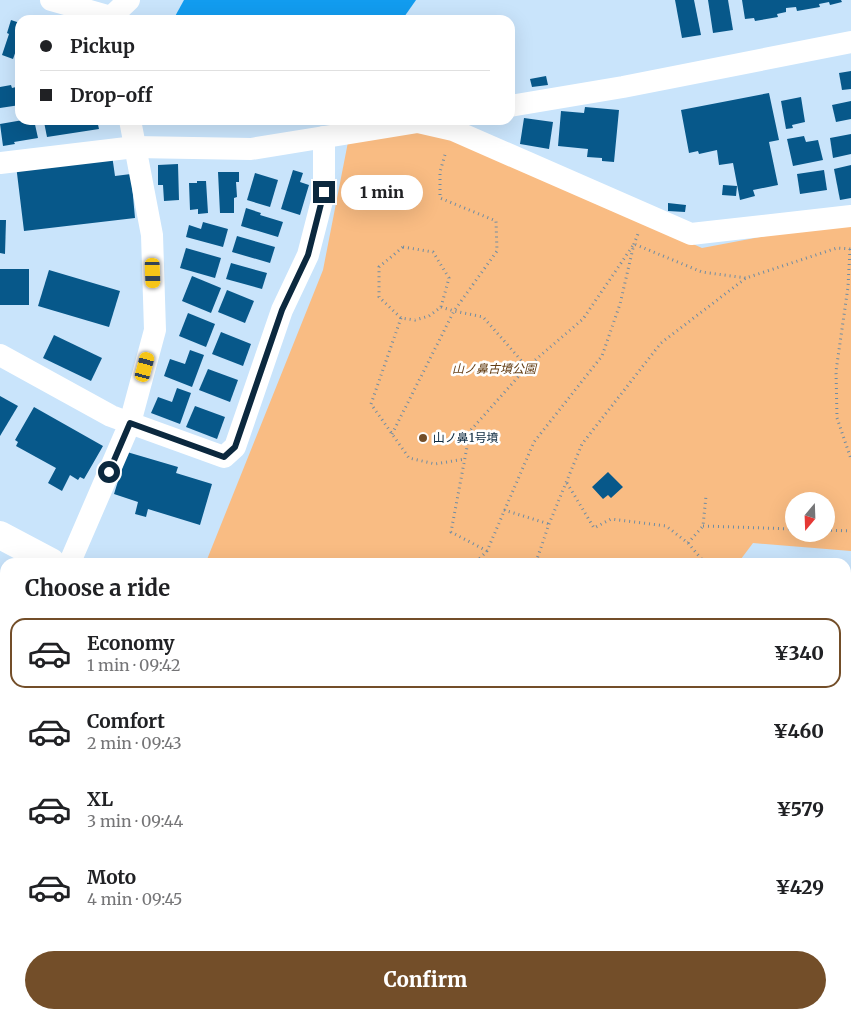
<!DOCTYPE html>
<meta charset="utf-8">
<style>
:root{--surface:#fff;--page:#f2f2f2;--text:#202124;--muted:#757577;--line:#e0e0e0;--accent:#734e29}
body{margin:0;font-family:Merriweather,"Noto Sans JP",serif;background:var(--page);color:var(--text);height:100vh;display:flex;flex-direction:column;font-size:19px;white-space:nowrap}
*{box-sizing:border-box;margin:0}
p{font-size:16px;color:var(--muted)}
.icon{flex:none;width:28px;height:28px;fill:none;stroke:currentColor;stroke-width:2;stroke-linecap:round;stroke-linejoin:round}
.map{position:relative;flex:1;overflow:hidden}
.panel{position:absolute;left:0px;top:558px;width:851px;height:461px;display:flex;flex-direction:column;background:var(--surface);border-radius:15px 15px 0 0;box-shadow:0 5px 20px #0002}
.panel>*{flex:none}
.top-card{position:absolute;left:15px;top:15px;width:500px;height:110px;border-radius:15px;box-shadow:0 5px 20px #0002;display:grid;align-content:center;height:110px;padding:0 25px;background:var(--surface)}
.needle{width:32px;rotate:199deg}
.tools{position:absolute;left:785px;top:492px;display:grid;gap:10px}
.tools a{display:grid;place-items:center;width:50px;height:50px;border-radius:50%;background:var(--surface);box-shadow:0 5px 20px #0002;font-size:25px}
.end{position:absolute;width:22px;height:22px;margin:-11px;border:6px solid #0b283e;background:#fff;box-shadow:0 0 0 2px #fff}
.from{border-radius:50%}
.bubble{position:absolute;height:35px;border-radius:18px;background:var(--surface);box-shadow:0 5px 20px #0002;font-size:16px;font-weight:800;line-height:35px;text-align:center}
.car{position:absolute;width:15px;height:30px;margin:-15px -8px;border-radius:6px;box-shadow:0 0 4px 1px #0007;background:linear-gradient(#f5c518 24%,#345 0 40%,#f5c518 0 76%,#345 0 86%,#f5c518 0)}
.top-card b{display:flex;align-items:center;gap:18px;height:48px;font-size:19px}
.top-card b+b{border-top:1px solid var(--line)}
.top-card i{width:12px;height:12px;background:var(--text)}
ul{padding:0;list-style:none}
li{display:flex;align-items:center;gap:15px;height:70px;margin:0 10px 8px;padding:0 15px;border:2px solid transparent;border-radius:15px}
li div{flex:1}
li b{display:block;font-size:19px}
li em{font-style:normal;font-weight:800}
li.current{border-color:var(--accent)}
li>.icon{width:45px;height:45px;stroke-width:1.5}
h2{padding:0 25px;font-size:22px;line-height:60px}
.primary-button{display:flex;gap:10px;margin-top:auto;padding:10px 25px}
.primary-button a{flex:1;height:58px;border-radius:30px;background:var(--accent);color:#fff;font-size:20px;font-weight:800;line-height:58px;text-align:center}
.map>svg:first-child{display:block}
.green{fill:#f9bc83;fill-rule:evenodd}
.water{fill:#129cef}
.building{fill:#07588a}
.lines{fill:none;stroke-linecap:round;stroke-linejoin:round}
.path{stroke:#708ca2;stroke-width:3;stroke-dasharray:1 4;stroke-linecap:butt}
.lane{stroke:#fff;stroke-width:11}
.street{stroke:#fff;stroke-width:22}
.secondary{stroke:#fff;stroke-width:28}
.route{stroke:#0b283e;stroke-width:6}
.poi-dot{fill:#734e29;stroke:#fff;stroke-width:2}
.labels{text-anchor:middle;stroke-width:5;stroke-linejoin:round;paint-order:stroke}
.park-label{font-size:12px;font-style:italic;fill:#643e15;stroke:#fff}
.poi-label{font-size:12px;fill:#0b283e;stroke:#fff;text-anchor:start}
</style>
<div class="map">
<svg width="851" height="1018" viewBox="0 0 851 1018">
<rect width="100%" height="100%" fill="#c9e4fb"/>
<path class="green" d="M428 127 702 248 851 220V551L753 543 741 559V562H206L323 270 348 142ZM794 501H826V534H794Z"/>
<path class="water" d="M184 0H416L402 20H173Z"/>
<g class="building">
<path d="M675 0H694L701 35 682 38Z"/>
<path d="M708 0H728L733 30 713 33Z"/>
<path d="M742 0H841L842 2 830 5 829 2 819 4 820 7 797 11 796 7 786 8V12L777 14 778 17 755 21 754 18 745 19Z"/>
<path d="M11 20 20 23V39L13 59 2 55 9 34 7 33Z"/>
<path d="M851 71V89L842 90 839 73Z"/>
<path d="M546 76 548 85 532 87 530 79Z"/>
<path d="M11 85 12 88 20 86V105L0 108V87Z"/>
<path d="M769 93 779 140 769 142 778 185 753 190 755 196 740 200 733 163 719 165 717 150 699 154 698 151 689 153 681 110Z"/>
<path d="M801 97 805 122 792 125 793 128 786 129 781 101Z"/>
<path d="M851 101V119L836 122 832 105Z"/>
<path d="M585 107 619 110 614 162 602 161V158L587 157 588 149 558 146 561 111 584 113Z"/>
<path d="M524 118 553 122 549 149 520 144Z"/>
<path d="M23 120H34L38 138 14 142 15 144 3 146 0 124Z"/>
<path d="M47 120H97L99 129 47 137 44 122Z"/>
<path d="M851 134V154L833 158 830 138Z"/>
<path d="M804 136 806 142 818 140 823 160 793 166 787 139Z"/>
<path d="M112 155 115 176 131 174 135 218 24 231 16 165Z"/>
<path d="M178 164 179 200 164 201 163 185H158V165Z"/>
<path d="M851 165V198L840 200 834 169Z"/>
<path d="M293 170 303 173 300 182 309 185 300 215 281 209Z"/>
<path d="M824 170 827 190 800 194 797 174Z"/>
<path d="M218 172H239V182H236L237 197 234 198V213H220Z"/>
<path d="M255 173 278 180 270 207 247 200Z"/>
<path d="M197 181H206L208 213 198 214V209L190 210 189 183H197Z"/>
<path d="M723 185 737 186 736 196 722 195Z"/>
<path d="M668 203 686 205 685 212 668 211Z"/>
<path d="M246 208 261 213 260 215 283 222 278 237 241 226Z"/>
<path d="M0 220H6L5 254 0 253Z"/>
<path d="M203 222 228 229 223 247 186 237 189 225 201 229Z"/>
<path d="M237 236 275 247 270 263 232 252Z"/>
<path d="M186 248 221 258 215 278 180 268Z"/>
<path d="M231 263 267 273 262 289 226 279Z"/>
<rect x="0" y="269" width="29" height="36"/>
<path d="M49 270 120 291 109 327 38 306Z"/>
<path d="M192 276 221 288 211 313 182 301Z"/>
<path d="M227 290 254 301 245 323 218 312Z"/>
<path d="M188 313 215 324 206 347 179 336Z"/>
<path d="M221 332 251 344 243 366 212 354Z"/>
<path d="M54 335 102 358 91 381 43 358Z"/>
<path d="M190 350 204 355 192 387 164 376 170 359 185 364Z"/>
<path d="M208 369 238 380 230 402 199 390Z"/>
<path d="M177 388 191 393 180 424 151 413 158 397 172 402Z"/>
<path d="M0 396 18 406 0 436Z"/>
<path d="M195 406 225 417 217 439 186 427Z"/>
<path d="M34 407 103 446 84 479 80 477 78 480 70 475 62 491 48 483 56 468 16 446 18 442 15 440Z"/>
<path d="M127 452 178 467 176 473 212 484 200 525 148 509 146 517 135 514 138 502 114 494Z"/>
<path d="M608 472 623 487 611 498 608 495 603 499 592 487Z"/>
<rect x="846" y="583" width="5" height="133"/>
<path d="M0 616 5 617V674L0 673Z"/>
<path d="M4 697H5V772L0 771V717Z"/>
<path d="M0 782 5 783V891L0 890Z"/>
<path d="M846 968 851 970V987L846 986Z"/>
<path d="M846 993 851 994V1018H481L482 1014H846Z"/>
</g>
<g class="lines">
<g class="path">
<path d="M403 247 433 252 449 278 441 307 429 316 415 320 401 318 379 297V267Z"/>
<path d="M850 249 848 287 836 371 837 418 851 459"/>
<path d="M441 307 454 311 483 317 527 367"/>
<path d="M401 318 371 404 409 458 435 464 465 459"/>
<path d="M392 434 454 311 497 251 496 221 440 198V172L446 151"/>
<path d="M567 483 594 528 611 519 666 526 688 543 704 562"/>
<path d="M504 510 549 524"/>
<path d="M703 526 794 529"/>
<path d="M826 530 851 531"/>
<path d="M688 543 703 526 706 496"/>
<path d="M487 551 451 532 470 431 527 367 583 319 634 244 702 272 746 278"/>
<path d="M476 562 487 551 534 442 602 356 620 304 634 244 638 234"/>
<path d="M536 562 549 524 582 444 661 343 746 278 837 248 851 249"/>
<path d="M304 1018 305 1014"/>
<path d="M440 1018 441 1014"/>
</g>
<g class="lane">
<path d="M846 950 851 953"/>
<path d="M484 1018 485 1014"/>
</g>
<g class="street">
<path d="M51 0 111 17"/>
<path d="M111 17 129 0"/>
<path d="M510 106 623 87 851 42"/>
<path d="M130 120 152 235 155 330 130 423 224 457 235 447 282 310 308 255 324 193V137"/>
<path d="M418 122 453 130 691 234 851 216"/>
<path d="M0 163 135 147 251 149 430 120"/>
<path d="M0 355 111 416 130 423 70 562"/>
</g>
<g class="secondary">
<path d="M0 535 51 562"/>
<path d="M846 769H851"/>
<path d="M0 986 5 987"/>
<path d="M131 1014 151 1018"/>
<path d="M374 1018 375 1014"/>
</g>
</g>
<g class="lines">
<path class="route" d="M109 472 130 423 224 457 235 447 282 310 308 255 324 192"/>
</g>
<circle class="poi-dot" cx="423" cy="438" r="5"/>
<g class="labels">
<g class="park-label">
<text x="494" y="373">山ノ鼻古墳公園</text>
</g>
<g class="poi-label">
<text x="433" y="442">山ノ鼻1号墳</text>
</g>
</g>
</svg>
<div class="tools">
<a><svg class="needle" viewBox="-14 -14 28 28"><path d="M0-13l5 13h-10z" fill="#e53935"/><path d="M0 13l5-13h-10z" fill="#757577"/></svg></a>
</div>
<i class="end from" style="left:109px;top:472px"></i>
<i class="end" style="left:324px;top:192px"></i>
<div class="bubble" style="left:341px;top:175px;width:82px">1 min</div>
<i class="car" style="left:153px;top:273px;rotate:178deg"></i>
<i class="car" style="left:145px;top:367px;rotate:15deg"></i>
<div class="top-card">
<b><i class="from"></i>Pickup</b>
<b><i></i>Drop-off</b>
</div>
<section class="panel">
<h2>Choose a ride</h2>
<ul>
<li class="current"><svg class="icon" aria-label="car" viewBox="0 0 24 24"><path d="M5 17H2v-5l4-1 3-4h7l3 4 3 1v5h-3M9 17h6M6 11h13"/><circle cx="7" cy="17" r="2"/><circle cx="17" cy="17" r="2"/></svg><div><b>Economy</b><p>1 min · 09:42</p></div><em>¥340</em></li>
<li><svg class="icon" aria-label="car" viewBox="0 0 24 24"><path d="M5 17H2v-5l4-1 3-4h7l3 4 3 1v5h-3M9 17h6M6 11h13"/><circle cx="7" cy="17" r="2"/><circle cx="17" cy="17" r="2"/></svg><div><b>Comfort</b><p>2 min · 09:43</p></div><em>¥460</em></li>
<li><svg class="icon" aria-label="car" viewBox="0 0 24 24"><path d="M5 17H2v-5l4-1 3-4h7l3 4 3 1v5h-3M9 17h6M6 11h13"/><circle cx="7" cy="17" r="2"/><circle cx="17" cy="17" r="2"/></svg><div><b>XL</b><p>3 min · 09:44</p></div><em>¥579</em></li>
<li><svg class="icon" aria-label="car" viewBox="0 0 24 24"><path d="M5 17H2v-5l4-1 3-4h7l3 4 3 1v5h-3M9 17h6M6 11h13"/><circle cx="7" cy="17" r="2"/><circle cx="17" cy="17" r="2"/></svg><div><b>Moto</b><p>4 min · 09:45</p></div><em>¥429</em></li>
</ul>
<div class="primary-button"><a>Confirm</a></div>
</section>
</div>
